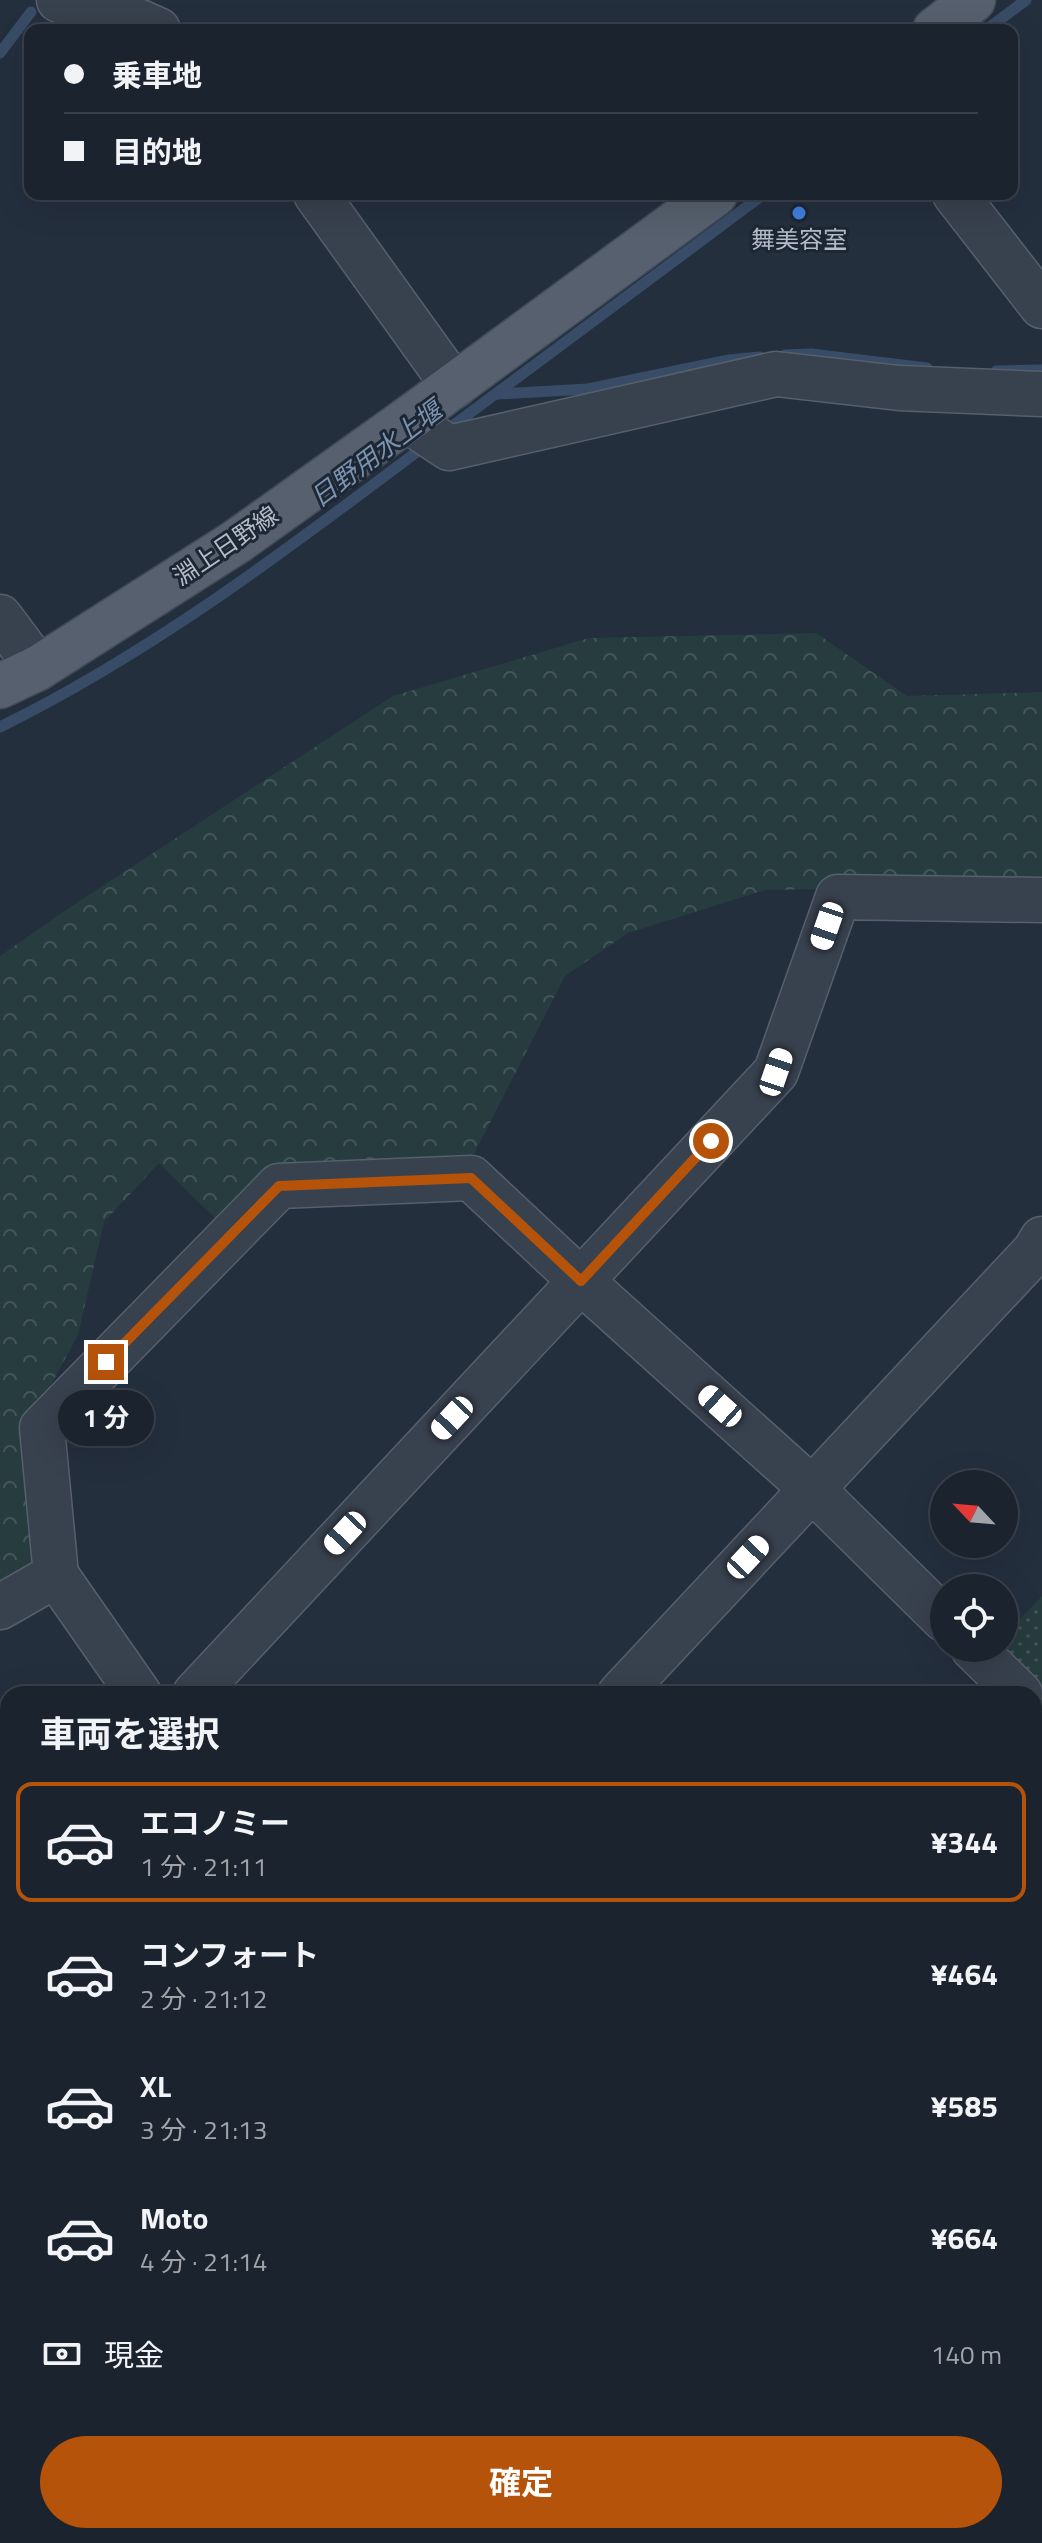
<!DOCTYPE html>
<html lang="ja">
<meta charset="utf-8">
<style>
:root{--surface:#1b232e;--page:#242b36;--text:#f1f3f6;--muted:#a0a4aa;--line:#39404a;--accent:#b45309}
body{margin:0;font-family:"Titillium Web","Noto Sans JP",sans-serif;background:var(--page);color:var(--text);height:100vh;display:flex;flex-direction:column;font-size:30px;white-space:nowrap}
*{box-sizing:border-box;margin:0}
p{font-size:26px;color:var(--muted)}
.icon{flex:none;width:44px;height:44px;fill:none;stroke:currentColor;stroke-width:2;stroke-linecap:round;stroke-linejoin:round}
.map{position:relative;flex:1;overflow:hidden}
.details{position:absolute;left:0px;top:1686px;width:1042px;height:858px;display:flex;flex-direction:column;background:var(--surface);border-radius:24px 24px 0 0;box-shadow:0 8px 32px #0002,0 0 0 2px var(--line)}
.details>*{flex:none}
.banner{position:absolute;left:24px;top:24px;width:994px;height:176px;border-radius:16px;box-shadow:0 8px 32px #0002,0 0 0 2px var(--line);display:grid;align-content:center;height:176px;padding:0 40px;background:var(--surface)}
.needle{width:52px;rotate:296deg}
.controls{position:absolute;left:930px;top:1470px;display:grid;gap:16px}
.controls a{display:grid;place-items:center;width:88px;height:88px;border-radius:50%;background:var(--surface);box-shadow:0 8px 32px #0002,0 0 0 2px var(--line);font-size:40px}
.end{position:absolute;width:36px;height:36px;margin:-18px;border:10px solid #b45309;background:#fff;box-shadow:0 0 0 4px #fff}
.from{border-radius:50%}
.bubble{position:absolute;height:56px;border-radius:28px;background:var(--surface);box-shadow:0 8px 32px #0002,0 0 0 2px var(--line);font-size:26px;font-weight:700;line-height:56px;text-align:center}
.car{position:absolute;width:24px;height:48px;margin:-24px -12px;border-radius:10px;box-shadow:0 0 6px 2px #0007;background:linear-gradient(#fff 24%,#345 0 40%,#fff 0 76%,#345 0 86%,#fff 0)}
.banner b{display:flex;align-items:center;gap:28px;height:76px;font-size:30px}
.banner b+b{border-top:2px solid var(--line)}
.banner i{width:20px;height:20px;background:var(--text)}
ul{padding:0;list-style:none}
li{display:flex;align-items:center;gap:24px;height:120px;margin:0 16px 12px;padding:0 24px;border:4px solid transparent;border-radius:16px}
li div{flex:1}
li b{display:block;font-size:30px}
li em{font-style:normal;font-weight:700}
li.on{border-color:var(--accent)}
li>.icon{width:72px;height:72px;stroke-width:1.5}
h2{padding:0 40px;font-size:36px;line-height:96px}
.pay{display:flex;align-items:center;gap:20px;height:88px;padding:0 40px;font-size:30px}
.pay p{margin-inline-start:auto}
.primary-button{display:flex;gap:16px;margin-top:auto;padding:16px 40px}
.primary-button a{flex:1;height:92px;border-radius:48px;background:var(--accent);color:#fff;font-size:32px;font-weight:700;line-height:92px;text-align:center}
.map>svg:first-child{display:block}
.grass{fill:url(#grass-dots)}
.forest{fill:url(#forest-crowns)}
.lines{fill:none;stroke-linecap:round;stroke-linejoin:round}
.stream{stroke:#394c67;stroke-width:11}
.minor-casing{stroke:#565f6c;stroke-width:47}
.major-casing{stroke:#414a57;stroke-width:47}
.minor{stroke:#38414e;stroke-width:44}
.major{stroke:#56606e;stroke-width:44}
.wall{fill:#3b4654}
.shaded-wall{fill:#303945}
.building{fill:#455162;stroke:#303945;stroke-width:2}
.route{stroke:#b45309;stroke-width:10}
.shop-dot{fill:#3f7fe0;stroke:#1d2633;stroke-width:3}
.labels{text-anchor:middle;stroke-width:6;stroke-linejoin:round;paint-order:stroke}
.poi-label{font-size:24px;fill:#b4bcc9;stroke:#1d2633}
.street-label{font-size:24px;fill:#b4bcc9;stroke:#1d2633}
.water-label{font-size:26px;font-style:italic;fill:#7c92b1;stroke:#1d2633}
</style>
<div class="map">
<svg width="1042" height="2543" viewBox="0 0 1042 2543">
<defs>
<pattern id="grass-dots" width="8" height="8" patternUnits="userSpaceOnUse" patternTransform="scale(2)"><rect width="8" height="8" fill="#263c3f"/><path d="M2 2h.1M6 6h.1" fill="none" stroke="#435659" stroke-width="1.8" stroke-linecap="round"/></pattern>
<pattern id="forest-crowns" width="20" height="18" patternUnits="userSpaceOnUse" patternTransform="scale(2)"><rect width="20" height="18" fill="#263c3f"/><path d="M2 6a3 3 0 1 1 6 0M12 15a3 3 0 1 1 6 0" fill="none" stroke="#435659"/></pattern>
</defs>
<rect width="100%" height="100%" fill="#242f3e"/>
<path class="grass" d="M1042 1596V1685L1002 1648H1004V1636Z"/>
<path class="forest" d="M816 633 907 696 1042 692V886L765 890 628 933 565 976 473 1156 274 1178 225 1228 159 1163 104 1222 78 1335 32 1420 46 1558 0 1584V956L66 910 393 696 589 638Z"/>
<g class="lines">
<g class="stream">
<path d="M986 30 1026 0"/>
<path d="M0 53 31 12"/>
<path d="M785 355 811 354 927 368"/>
<path d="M996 371 1042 370"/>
<path d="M497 394 588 389 729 360 760 357"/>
<path d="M443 433 764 194"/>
<path d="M0 727C154 651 289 548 426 445"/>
</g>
<g class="minor-casing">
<g id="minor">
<path d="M59 0 140 22 158 30"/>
<path d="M316 194 454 386"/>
<path d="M955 194 1042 306"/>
<path d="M407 420 449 448 776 374 899 388 1042 394"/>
<path d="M0 617 38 668"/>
<path d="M56 1575 139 1694"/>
<path d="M0 1607 56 1575 42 1428 279 1186 471 1178 581 1281 812 1489 944 1619"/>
<path d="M973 1648 1020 1694"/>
<path d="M195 1694 776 1072 838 897 1042 900"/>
<path d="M620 1694 1035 1251 1042 1239"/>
<path d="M1034 1740 1042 1731"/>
<path d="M0 1902 8 1914"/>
<path d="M0 2032 8 2042"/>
<path d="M0 2137 8 2147"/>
<path d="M1034 2225 1042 2217"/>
<path d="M0 2259 8 2252"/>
<path d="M1034 2317 1042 2325"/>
<path d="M485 2536 493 2543"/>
<path d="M886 2536 893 2543"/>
<path d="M275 2543 282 2536"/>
</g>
</g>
<g class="major-casing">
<g id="major">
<path d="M935 30 973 0"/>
<path d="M0 686 38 668 236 542 407 420 715 194"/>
</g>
</g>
<use href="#minor" class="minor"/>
<use href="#major" class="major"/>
</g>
<g class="wall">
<path d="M1042 1767V1829L1034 1822V1775Z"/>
<path d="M0 2458 8 2536H27L20 2543H2L0 2541Z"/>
</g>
<g class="shaded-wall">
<path d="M1042 1947V1971L1034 1980V1956Z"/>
<path d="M8 2532V2536H27L20 2543H8L5 2535Z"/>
<path d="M172 2536H195L188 2543H165Z"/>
</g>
<g class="building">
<path d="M1042 1767V1818L1034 1810V1775Z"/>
<path d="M1034 1917 1042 1924V1947L1034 1956Z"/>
<path d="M8 2450V2532L5 2535 0 2530V2458Z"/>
<path d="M91 2536H172L165 2543H84Z"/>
<path d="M714 2536H837L845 2543H708Z"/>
</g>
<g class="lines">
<path class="route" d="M106 1362 279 1186 471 1178 581 1281 711 1141"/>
</g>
<circle class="shop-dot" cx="799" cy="213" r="8"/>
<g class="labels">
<g class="poi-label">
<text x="799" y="248">舞美容室</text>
</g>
<g class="street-label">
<text transform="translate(226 546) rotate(-34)" y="8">淵上日野線</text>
</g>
<g class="water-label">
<text transform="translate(376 454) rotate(-37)" y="9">日野用水上堰</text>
</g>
</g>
</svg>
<div class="controls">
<a><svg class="needle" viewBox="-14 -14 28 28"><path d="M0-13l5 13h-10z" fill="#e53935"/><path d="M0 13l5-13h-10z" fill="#a0a4aa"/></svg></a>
<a><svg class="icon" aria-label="locate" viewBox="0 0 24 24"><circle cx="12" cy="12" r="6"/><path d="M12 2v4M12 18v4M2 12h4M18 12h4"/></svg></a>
</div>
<i class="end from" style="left:711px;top:1141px"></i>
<i class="end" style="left:106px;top:1362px"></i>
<div class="bubble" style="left:58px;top:1390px;width:96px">1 分</div>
<i class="car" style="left:827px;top:926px;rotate:199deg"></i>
<i class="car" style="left:776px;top:1072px;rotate:19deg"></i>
<i class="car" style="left:720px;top:1406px;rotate:312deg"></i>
<i class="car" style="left:452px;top:1418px;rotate:223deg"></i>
<i class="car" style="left:345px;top:1533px;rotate:223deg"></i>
<i class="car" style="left:748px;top:1557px;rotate:43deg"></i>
<div class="banner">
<b><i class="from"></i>乗車地</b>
<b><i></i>目的地</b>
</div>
<section class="details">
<h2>車両を選択</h2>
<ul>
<li class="on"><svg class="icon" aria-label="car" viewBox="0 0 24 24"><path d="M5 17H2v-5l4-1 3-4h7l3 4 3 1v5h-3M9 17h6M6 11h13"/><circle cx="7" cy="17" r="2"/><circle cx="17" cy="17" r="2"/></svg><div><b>エコノミー</b><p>1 分 · 21:11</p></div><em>¥344</em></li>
<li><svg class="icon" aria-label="car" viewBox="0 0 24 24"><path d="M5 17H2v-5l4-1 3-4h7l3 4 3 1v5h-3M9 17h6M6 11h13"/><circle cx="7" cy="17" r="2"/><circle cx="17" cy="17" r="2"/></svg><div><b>コンフォート</b><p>2 分 · 21:12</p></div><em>¥464</em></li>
<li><svg class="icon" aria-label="car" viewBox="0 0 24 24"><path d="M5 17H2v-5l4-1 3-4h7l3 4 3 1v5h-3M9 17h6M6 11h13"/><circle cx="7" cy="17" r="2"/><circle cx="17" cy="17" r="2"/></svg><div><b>XL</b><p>3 分 · 21:13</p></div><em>¥585</em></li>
<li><svg class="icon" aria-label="car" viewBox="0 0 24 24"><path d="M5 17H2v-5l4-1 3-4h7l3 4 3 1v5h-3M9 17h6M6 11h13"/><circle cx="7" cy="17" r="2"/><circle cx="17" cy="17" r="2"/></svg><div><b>Moto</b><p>4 分 · 21:14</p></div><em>¥664</em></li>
</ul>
<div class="pay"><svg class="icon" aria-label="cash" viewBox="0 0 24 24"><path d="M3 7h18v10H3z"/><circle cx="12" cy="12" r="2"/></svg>現金<p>140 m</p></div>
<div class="primary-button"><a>確定</a></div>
</section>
</div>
